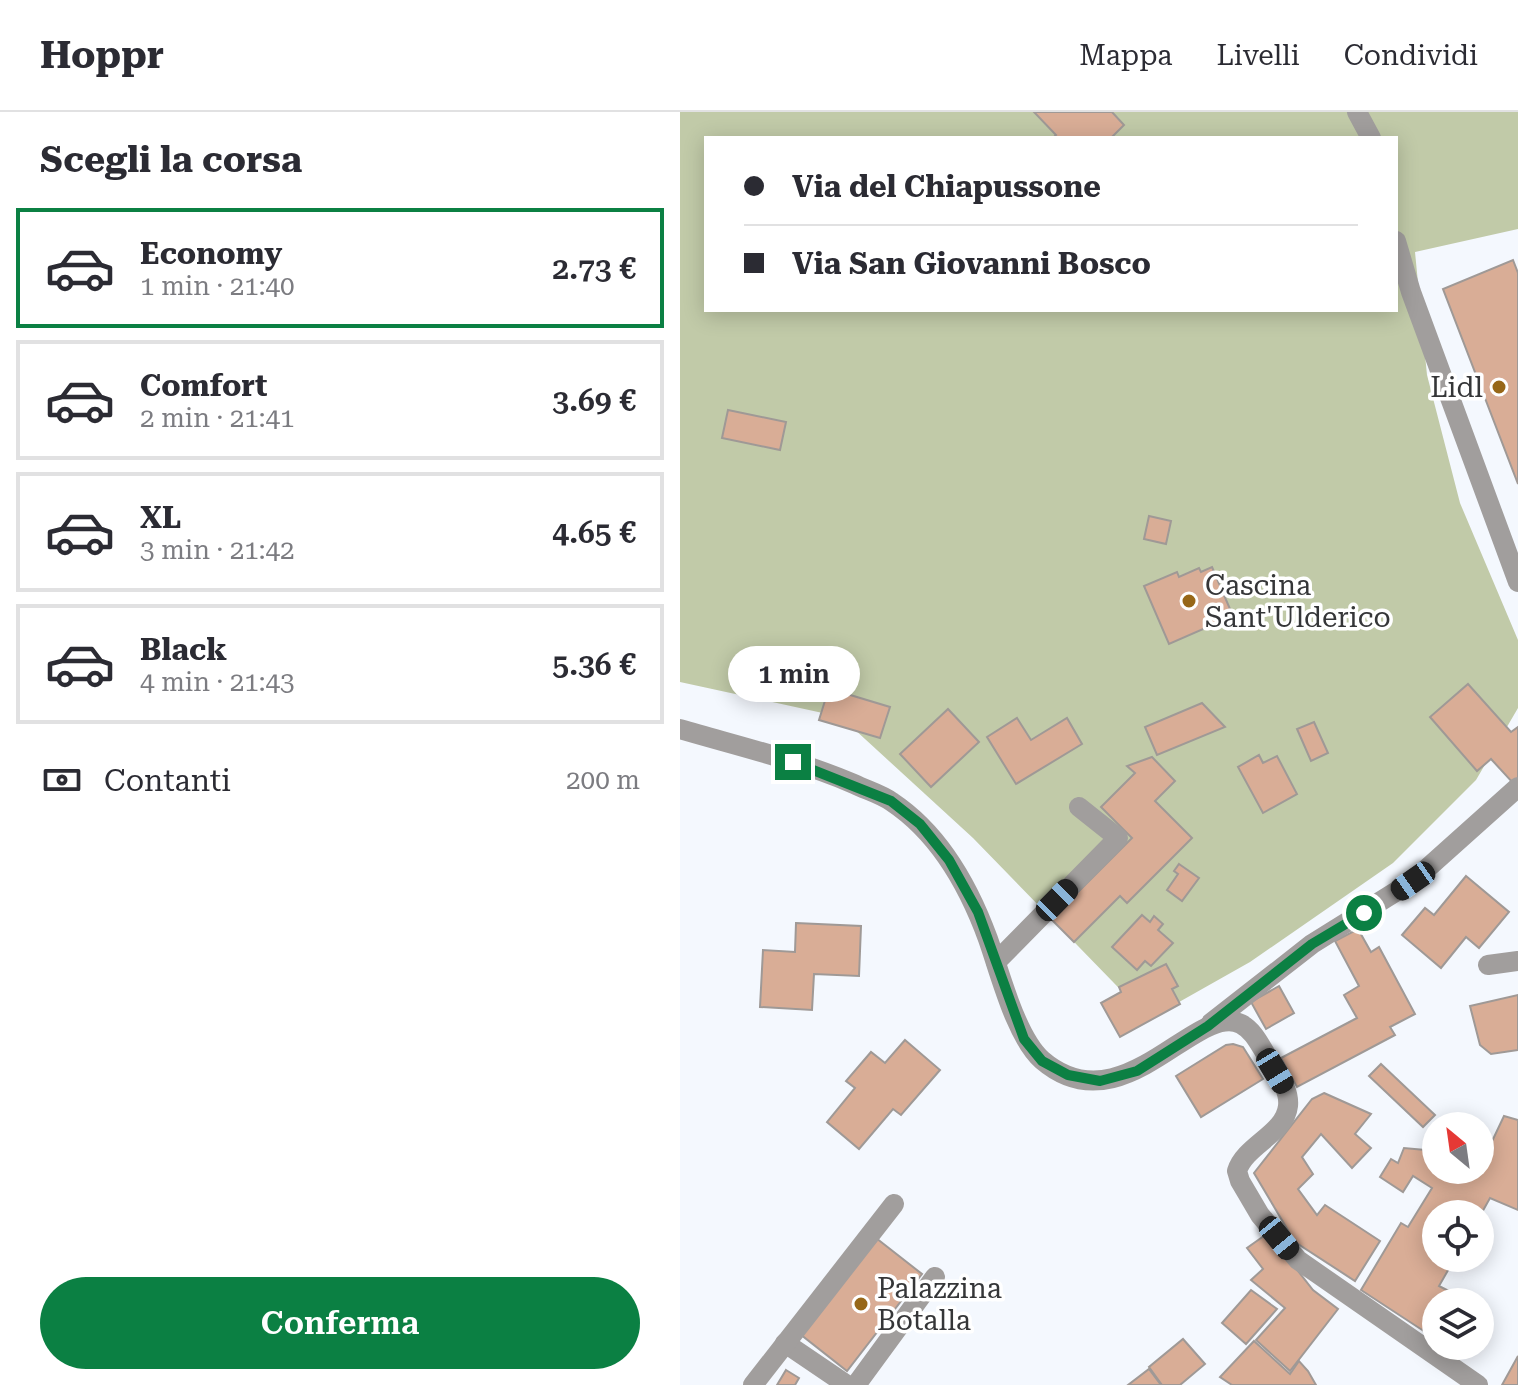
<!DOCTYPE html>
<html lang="it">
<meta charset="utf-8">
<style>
:root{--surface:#fff;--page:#f2f2f3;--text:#2b2b33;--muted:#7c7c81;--line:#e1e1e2;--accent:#0b8043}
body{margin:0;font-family:"Roboto Serif",serif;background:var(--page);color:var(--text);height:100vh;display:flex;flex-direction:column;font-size:30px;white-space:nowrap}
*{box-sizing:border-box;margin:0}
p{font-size:26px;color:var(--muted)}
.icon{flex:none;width:44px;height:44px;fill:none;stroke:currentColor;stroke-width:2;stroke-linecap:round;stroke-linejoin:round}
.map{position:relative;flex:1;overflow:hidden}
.sheet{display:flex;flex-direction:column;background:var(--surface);width:680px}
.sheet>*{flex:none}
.banner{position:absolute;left:24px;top:24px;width:694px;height:176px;border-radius:0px;box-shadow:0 4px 20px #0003;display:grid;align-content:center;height:176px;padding:0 40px;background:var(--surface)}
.needle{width:52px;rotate:331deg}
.buttons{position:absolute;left:742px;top:1000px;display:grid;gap:16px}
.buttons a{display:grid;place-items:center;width:72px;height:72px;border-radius:50%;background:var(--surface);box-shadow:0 4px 20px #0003;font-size:40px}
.end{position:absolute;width:36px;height:36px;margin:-18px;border:10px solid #0b8043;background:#fff;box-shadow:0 0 0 4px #fff}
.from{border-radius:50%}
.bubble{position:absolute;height:56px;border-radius:28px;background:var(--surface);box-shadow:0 4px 20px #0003;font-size:26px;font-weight:600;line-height:56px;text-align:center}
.car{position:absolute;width:24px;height:48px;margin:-24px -12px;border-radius:10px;box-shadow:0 0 6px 2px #0007;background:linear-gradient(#222 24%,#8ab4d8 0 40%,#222 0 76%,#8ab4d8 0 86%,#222 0)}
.banner b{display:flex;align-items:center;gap:28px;height:76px;font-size:30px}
.banner b+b{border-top:2px solid var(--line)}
.banner i{width:20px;height:20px;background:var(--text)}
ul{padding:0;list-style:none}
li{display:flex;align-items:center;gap:24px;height:120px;margin:0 16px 12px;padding:0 24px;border:4px solid var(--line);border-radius:0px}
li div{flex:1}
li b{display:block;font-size:30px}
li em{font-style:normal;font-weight:600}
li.current{border-color:var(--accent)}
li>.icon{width:72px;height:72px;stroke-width:1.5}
h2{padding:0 40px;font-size:36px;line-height:96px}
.pay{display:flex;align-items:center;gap:20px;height:88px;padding:0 40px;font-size:30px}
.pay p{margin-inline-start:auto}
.button{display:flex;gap:16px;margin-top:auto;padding:16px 40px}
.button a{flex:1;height:92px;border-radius:48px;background:var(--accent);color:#fff;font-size:32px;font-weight:600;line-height:92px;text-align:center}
header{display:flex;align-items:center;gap:48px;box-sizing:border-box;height:112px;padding:0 40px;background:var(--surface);border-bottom:2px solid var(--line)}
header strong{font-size:38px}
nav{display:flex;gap:44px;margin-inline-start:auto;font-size:28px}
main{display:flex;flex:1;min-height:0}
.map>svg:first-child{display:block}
.green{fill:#c1caa8;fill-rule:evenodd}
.building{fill:#d9ad96;stroke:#9f9996;stroke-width:2}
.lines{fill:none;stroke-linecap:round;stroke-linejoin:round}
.street{stroke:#a19e9d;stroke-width:20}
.route{stroke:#0b8043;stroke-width:10}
.poi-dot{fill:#976718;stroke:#fff;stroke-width:3}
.labels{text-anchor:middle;stroke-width:7;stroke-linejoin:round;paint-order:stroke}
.poi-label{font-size:28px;fill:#353638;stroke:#fff;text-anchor:start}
</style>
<header>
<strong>Hoppr</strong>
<nav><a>Mappa</a><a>Livelli</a><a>Condividi</a></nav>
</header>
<main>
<section class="sheet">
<h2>Scegli la corsa</h2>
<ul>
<li class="current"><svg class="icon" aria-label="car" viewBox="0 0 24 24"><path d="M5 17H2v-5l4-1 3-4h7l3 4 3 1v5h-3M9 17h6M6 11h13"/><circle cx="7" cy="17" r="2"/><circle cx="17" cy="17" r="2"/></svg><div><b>Economy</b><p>1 min · 21:40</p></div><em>2.73 €</em></li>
<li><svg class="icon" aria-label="car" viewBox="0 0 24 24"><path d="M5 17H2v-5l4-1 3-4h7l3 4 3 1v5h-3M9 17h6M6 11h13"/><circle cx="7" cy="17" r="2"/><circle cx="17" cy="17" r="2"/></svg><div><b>Comfort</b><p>2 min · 21:41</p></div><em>3.69 €</em></li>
<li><svg class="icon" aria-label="car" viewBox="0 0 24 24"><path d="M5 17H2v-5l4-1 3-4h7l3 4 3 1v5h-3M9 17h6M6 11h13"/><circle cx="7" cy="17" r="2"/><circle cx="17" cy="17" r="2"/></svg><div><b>XL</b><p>3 min · 21:42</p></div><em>4.65 €</em></li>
<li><svg class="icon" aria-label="car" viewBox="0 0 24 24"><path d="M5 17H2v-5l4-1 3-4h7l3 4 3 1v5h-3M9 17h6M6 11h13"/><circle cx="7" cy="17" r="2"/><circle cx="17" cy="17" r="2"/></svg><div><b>Black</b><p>4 min · 21:43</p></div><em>5.36 €</em></li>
</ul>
<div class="pay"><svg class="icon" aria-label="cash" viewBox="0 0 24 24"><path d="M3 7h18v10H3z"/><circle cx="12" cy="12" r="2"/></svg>Contanti<p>200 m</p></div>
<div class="button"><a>Conferma</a></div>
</section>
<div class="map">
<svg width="838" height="1273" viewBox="0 0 838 1273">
<rect width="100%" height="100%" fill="#f4f8fe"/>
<path class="green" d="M0 0H838V117L735 140 747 263 780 391 838 528V596L796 668 713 751 570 850 469 907 293 726 161 605 0 570ZM26 26H716V198H26Z"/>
<g class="building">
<path d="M354 0H432L444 13 431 26H373L376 23Z"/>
<path d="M833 148 838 161V372L763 177Z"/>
<path d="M48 298 106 310 100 338 42 326Z"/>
<path d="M469 404 491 409 486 432 464 427Z"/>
<path d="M532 455 553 504 489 532 464 474 497 460 499 465 519 456 521 460Z"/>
<path d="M152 566 170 572 167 582 210 595 200 626 139 608Z"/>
<path d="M788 572 831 620 838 615V667L833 671 811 647 797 659 750 605Z"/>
<path d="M522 591 545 615 477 643 465 615Z"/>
<path d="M268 597 299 630 251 675 220 642Z"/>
<path d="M337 606 351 628 387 606 402 632 336 672 307 625Z"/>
<path d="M634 610 648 641 631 649 617 617Z"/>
<path d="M579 643 583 651 597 644 617 682 583 701 558 655Z"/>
<path d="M472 645 495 669 475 689 512 726 447 791 440 784 394 830 371 807 452 726 421 695 455 661 447 654Z"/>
<path d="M499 752 519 766 502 789 487 778 498 762 494 759Z"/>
<path d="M786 764 829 800 799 836 786 825 761 856 722 823 745 796 754 803Z"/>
<path d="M462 803 470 810 474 804 483 812 478 818 493 831 471 854 465 849 457 858 432 835Z"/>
<path d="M116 811 181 814 179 864 134 862 132 898 80 895 83 838 115 840Z"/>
<path d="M678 817 691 840 699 835 735 902 710 915 715 923 617 975 601 946 677 906 664 883 679 874 655 829Z"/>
<path d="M486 852 498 874 492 877 500 892 440 925 421 891 441 880 439 875Z"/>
<path d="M599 874 614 901 586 917 571 890Z"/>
<path d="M838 883V938L811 942 800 933 790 894Z"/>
<path d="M225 928 260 958 221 1003 213 997 179 1037 147 1010 175 976 166 969 191 940 205 951Z"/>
<path d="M553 932 563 935 583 967 521 1005 496 964 546 933Z"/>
<path d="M701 952 755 1003 743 1015 689 964Z"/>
<path d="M644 981 691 1002 675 1022 691 1036 672 1056 641 1022 622 1045 633 1062 618 1077 637 1103 645 1093 700 1129 675 1169 615 1130 574 1061 632 987Z"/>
<path d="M824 1004 838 1008V1098L810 1086 800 1104 756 1102V1146H775L759 1174 790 1190H756V1227L681 1178 721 1111 728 1115 752 1076 733 1064 723 1080 700 1065 711 1047 718 1051 724 1036 756 1039V1058H800V1037L807 1040Z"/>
<path d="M588 1121 633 1178 658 1197 610 1259 576 1228 605 1196 571 1168 583 1157 567 1136Z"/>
<path d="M196 1126 242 1162 167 1259 120 1222Z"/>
<path d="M571 1178 597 1197 566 1232 542 1211Z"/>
<path d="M503 1227 525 1252 500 1273H482L469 1255Z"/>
<path d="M574 1229 610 1262 619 1249 628 1259 636 1273H552L540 1265Z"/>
<path d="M838 1244V1273H822Z"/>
<path d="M469 1257 481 1273H448Z"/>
<path d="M106 1258 119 1266 115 1273H97Z"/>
</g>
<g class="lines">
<g class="street">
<path d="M677 0 691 26"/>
<path d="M716 129 731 180 838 470"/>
<path d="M0 617C58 634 118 648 174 672 186 678 201 682 212 690 260 722 289 775 308 827 320 861 336 925 362 948 442 1017 516 889 561 912 573 918 580 933 587 944 595 959 610 976 608 994 605 1022 565 1033 557 1059L560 1069 580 1103 618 1148 798 1273"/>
<path d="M316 850 438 726 399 695"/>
<path d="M808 853 838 849"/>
<path d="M531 911 632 832 733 769 838 675"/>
<path d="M105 1231 167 1273"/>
<path d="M73 1273 214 1092"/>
<path d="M176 1273 255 1165"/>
</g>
</g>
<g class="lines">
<path class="route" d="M113 650 211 689 240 712 269 748 298 800 344 927 362 949 388 963 420 969 457 959 528 914 632 832 684 801"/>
</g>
<g class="poi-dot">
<circle cx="819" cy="275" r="8"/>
<circle cx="509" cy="489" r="8"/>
<circle cx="181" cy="1192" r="8"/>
</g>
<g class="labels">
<g class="poi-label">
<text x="803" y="285" text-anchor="end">Lidl</text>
<text x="525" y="483">Cascina<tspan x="525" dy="32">Sant'Ulderico</tspan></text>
<text x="197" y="1186">Palazzina<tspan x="197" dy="32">Botalla</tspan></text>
</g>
</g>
</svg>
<div class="buttons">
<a><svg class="needle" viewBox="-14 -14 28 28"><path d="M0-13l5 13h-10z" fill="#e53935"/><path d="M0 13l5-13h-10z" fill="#7c7c81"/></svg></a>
<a><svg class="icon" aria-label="locate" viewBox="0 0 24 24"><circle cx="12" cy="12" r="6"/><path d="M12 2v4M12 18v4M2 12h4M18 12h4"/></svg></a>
<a><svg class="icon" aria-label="layers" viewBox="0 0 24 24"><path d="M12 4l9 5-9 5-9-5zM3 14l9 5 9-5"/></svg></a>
</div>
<i class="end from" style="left:684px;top:801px"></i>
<i class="end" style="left:113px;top:650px"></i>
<div class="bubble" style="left:48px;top:534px;width:132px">1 min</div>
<i class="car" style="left:733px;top:769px;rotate:235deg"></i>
<i class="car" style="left:377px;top:788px;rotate:45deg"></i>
<i class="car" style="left:595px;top:959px;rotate:149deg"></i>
<i class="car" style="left:599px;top:1126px;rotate:141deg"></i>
<div class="banner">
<b><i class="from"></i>Via del Chiapussone</b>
<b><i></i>Via San Giovanni Bosco</b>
</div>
</div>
</main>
